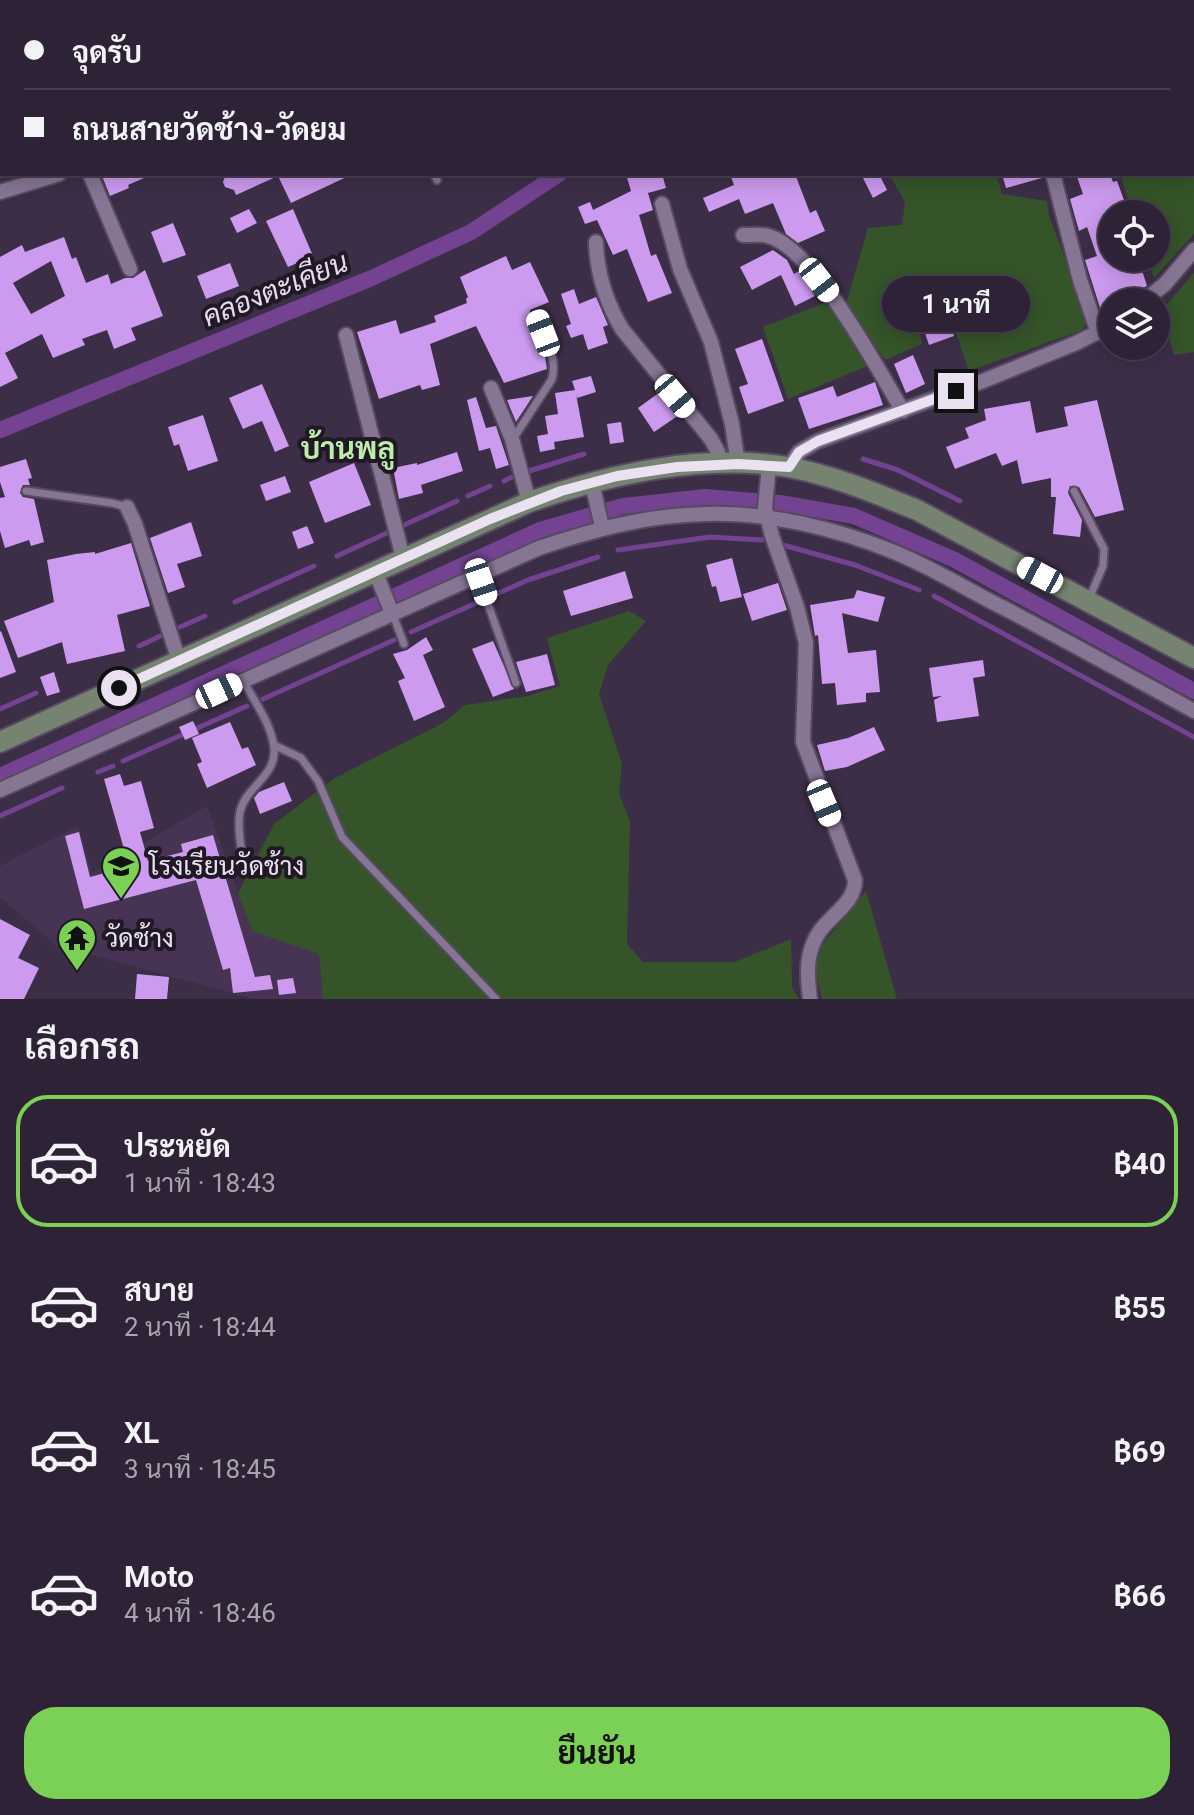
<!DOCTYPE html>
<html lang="th">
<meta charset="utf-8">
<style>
:root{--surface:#2e2236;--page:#3a2f42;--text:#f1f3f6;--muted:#a7a4ad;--line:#493f51;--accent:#7bd155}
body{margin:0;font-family:Roboto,Sarabun,sans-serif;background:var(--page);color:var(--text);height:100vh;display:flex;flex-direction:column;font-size:30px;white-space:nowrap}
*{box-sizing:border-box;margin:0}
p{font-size:26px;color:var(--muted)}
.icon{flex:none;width:44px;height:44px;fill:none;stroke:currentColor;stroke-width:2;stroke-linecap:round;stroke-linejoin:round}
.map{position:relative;height:999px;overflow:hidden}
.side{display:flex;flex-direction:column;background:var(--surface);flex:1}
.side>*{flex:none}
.top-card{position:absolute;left:0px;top:0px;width:1194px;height:176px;box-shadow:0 4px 20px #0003,0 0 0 2px var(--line);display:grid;align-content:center;height:176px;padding:0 24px;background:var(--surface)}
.fabs{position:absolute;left:1098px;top:200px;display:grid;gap:16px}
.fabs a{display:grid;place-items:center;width:72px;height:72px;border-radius:50%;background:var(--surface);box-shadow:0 4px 20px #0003,0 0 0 2px var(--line);font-size:40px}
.end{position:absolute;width:36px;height:36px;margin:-18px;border:10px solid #eae1f1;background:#111;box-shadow:0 0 0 4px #111}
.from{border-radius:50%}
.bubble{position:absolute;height:56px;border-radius:28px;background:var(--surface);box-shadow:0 4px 20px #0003,0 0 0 2px var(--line);font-size:26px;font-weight:700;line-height:56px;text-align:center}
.car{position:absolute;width:24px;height:48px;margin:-24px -12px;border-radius:10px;box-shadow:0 0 6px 2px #0007;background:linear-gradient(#fff 24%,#345 0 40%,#fff 0 76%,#345 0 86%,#fff 0)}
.top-card b{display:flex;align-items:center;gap:28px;height:76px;font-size:30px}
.top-card b+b{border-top:2px solid var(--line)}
.top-card i{width:20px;height:20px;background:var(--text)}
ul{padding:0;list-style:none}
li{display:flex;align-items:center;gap:24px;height:132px;margin:0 16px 12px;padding:0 8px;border:4px solid transparent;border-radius:32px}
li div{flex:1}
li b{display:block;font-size:30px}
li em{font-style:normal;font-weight:700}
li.on{border-color:var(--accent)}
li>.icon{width:72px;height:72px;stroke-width:1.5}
h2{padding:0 24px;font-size:36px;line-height:96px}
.primary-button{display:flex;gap:16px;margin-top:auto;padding:16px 24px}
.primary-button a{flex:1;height:92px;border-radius:32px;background:var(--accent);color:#111;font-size:32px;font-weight:700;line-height:92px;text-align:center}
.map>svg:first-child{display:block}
.built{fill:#473454}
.green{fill:#355429}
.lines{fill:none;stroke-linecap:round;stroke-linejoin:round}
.stream{stroke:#734391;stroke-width:5}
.canal{stroke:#734391;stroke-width:16}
.building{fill:#cc9aef;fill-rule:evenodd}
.lane-casing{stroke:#574a60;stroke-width:11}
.street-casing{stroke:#574a60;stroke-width:18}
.secondary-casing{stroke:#574a60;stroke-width:24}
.lane{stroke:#867593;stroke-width:7}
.street{stroke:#867593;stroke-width:14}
.secondary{stroke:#768371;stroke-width:20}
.route{stroke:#eae1f1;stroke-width:10}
.labels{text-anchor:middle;stroke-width:8;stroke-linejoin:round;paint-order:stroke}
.poi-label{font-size:26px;fill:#eae1f1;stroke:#201925;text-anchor:start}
.water-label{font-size:28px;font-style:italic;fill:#e6daef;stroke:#201925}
.quarter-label{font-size:30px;font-weight:bold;fill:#bdecab;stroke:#201925}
</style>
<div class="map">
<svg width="1194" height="999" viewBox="0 0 1194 999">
<rect width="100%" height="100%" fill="#3d2e48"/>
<path class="built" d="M207 806 252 930 319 954 323 999H254L56 945 0 897V866L78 826 92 873Z"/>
<g class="green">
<path d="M0 0H68L69 2H2V57Z"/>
<path d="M940 0H1103V2H941Z"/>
<path d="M1194 74V234L1154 278 1148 258H1156V214H1133L1120 174H1192Z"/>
<path d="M889 174H996L1002 194 1047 201 1049 216 1089 321 1082 330 969 371 946 303 916 315 922 344 885 360 846 304 868 228 902 225 905 202Z"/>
<path d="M1194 273V352L1174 355 1161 311Z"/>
<path d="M829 301 870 365 788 399 763 327Z"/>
<path d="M629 611 646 621 608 665 599 694 622 764 619 793 630 822 627 944 643 962H735L791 939 792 987 799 999H323L319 954 252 931 238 893 274 824 335 778 443 723 465 705 528 696 560 686 547 638Z"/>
<path d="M866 891 897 999H822L815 970 821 946Z"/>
</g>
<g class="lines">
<g class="stream">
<path d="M863 459 898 470 960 501"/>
<path d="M529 471 584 454"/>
<path d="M504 481 516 475"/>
<path d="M468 496 490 486"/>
<path d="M404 525 457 501"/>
<path d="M783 545 855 565 919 590"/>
<path d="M618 550 710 537 762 540"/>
<path d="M337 556 389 532"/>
<path d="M934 596 1194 737"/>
<path d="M235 602 314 566"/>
<path d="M180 627 205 616"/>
<path d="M411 632 528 580 598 557"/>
<path d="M139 646 165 634"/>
<path d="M263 699 394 640"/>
<path d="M0 709 36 693"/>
<path d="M123 761 247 706"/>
<path d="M98 772 113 766"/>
<path d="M0 816 62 788"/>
</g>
<g class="canal">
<path d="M839 2 842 0"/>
<path d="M0 430 374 277 471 232 559 174"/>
<path d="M0 776 540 530 623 506 705 497 780 503 854 516 955 560 1194 691"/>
</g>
</g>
<g class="building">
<path d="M106 174H153L128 185 129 188 110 196 102 176Z"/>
<path d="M226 174H353L291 203 278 176 236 195 234 190 225 187 223 182Z"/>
<path d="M626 174H662L666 188 648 193 653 210 639 215 651 256 656 254 672 293 648 302 627 249 613 255 597 220 585 224 578 207 590 202 593 210 631 191Z"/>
<path d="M730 174H795L810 213 816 210 825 231 798 243 786 234 773 203 745 214 739 199 709 212 703 198 734 185Z"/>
<path d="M861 174H879L887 190 873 198Z"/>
<path d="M1002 174H1041L1042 178 1006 188Z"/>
<path d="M1076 174H1110L1113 182 1117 181 1128 211 1112 214V258H1138L1147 286 1128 295 1129 298 1112 302V306L1101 311 1085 260 1097 256 1087 227 1079 231 1070 199 1083 194Z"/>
<path d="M249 209 257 223 237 233 230 218Z"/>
<path d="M293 209 313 256 288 267 266 221Z"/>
<path d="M173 223 186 255 163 263 151 232Z"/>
<path d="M64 237 72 259 76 257 86 283 108 274 111 284 125 278H133L145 270 163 316 131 328 136 340 114 349 107 330 82 339 85 345 53 358 42 334 5 353 18 378 0 387V257L22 245 25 252ZM51 261 65 296 31 314 13 283Z"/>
<path d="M773 250 787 260 794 274 799 271 815 296 795 306 781 275 752 290 740 267Z"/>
<path d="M506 256 512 270 530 262 549 302 530 310V319L545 356 547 369 504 383 476 326 430 344 440 385 422 390 420 385 379 399 357 332 396 320 400 334 436 322 434 316 467 303 466 299 468 297 460 277Z"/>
<path d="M230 263 239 286 206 299 197 276Z"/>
<path d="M574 289 579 304 596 297 608 325 603 327 608 343 588 350 583 334 571 338 566 326 571 324 561 294Z"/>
<path d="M945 309 954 336 929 345 920 318Z"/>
<path d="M762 339 784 401 748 414 739 387 748 384 735 349Z"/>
<path d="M913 355 925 384 906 393 894 364Z"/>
<path d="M591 376 596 392 577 398 576 394 584 437 554 442 555 449 540 452 537 436 548 434 545 416 558 414 555 393 575 390 572 381Z"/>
<path d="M875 382 883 405 809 429 798 398 833 386 837 397Z"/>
<path d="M262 384 289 446 275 452 262 421 243 429 229 398Z"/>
<path d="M660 392 679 415 654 432 638 408Z"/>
<path d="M533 396 516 422 507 400Z"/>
<path d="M476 397 486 428 496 426 509 465 496 469 490 448 479 451 467 400Z"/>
<path d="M1097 400 1124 510 1095 517 1079 487 1070 486 1068 493 1082 520 1080 537 1053 534 1056 497H1051V478L1022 484 1017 460 1002 466 996 453 955 469 946 447 969 438 965 428 986 420 984 409 1030 401 1036 433 1068 426 1064 407Z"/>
<path d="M203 415 218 461 188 471 179 444 174 446 168 427Z"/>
<path d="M621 422 624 442 610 444 607 424Z"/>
<path d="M457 452 463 471 421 485 423 493 399 499 393 468 417 463V465Z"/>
<path d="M26 459 32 478 28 479 30 485H23L20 493 23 497 34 499 44 542 31 546 29 540 5 548 0 531V498L5 497 0 482V467Z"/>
<path d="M354 463 371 505 325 523 309 482Z"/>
<path d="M285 476 291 492 266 501 260 485Z"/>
<path d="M191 522 202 556 177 564 185 587 168 593 150 538Z"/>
<path d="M307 526 314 543 298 549 292 532Z"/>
<path d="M131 543 150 606 117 615 125 651 67 664 62 642 18 658 4 621 54 602 47 560 76 554 95 552V554Z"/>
<path d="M732 558 742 597 720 602 716 586 712 587 706 565Z"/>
<path d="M625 571 633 598 571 616 563 591Z"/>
<path d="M778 583 787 610 752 621 743 594Z"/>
<path d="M857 590 885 597 878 622 842 613 848 653 876 650 880 692 866 693V702L837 705 835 683 822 684 818 635 815 636 810 605 854 598Z"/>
<path d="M1 631 16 672 0 678V632Z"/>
<path d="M426 637 433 650 423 655 445 707 414 721 398 681 405 678 393 654 407 650Z"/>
<path d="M493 641 514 689 493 697 472 649Z"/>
<path d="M547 654 555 685 526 692 516 662Z"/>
<path d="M983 660 985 676 973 678 979 716 937 722 934 700 942 696 933 697 929 668Z"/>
<path d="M54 672 60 692 47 696 40 677Z"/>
<path d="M193 721 199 734 185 740 179 727Z"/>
<path d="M230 722 242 749 248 747 256 765 207 788 197 764 202 762 192 738Z"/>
<path d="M874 727 885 750 847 767 825 771 817 745 848 738Z"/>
<path d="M120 774 124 786 141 781 154 828 140 832 148 861 183 852 181 844 213 835 255 977 270 975 273 989 233 993 230 968 223 970 196 880 84 909 65 836 79 832 90 877 120 869 117 858 126 856 104 779Z"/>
<path d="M284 782 292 801 260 814 254 798 259 792Z"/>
<path d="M0 919 30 935 18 958 39 968 24 999H0Z"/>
<path d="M137 974 169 977 167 999H135Z"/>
<path d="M293 978 296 993 279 995 277 980Z"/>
</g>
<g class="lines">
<g class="lane-casing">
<g id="lane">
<path d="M434 174 437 180"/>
<path d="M513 439 552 379C558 358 544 335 536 316"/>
<path d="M26 491 112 503 127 507"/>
<path d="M1074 491 1104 549 1103 566 1089 599"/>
<path d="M478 576 516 683"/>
<path d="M393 615 404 644"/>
<path d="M274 745 301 758 318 781 342 837 496 999"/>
<path d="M243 862C241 846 237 828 240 812 245 787 277 776 274 748 272 725 254 701 243 680"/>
</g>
</g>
<g class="street-casing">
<g id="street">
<path d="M467 0 468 2"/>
<path d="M386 2 389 0"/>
<path d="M90 174 130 269"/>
<path d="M1053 174 1080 280 1098 333"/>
<path d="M0 192 59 174"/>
<path d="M662 204 680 269 711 342 732 424 738 464"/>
<path d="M743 235C751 235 761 234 768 236 814 248 878 370 903 411"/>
<path d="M596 242C597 275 606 302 622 329L711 439 718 452 720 465"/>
<path d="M1143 302 1165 284 1194 250"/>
<path d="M346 335 403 558"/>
<path d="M491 388 512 439 529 502"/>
<path d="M769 466 765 508 772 536 797 607 806 643 803 742 855 880C855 903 832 914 820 931 805 952 807 975 810 999"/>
<path d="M789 467 799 452 818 441 983 381 1076 343 1112 325"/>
<path d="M592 483 602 527"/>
<path d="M127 507 135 524 179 661"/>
<path d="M375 571 392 613"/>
<path d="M0 790 539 548C593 530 647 515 705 514 768 512 835 528 894 552 931 567 966 589 1002 607 1067 641 1130 676 1194 711"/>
</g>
</g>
<g class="secondary-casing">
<path id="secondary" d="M0 742 529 502C611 474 702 453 788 467 832 475 875 493 917 510L1194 658"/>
</g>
<use href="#lane" class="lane"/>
<use href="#street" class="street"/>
<use href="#secondary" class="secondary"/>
</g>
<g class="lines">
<path class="route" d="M119 688 490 519 561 491 617 476 677 467 738 464 789 467 799 452 818 441 956 391"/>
</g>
<defs>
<g id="school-pin" transform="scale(2)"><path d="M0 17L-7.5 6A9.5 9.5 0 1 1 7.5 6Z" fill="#7bd155" stroke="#201925"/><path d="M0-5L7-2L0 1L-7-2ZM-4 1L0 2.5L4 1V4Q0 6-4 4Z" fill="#111"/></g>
<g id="temple-pin" transform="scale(2)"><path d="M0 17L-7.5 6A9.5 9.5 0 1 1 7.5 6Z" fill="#7bd155" stroke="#201925"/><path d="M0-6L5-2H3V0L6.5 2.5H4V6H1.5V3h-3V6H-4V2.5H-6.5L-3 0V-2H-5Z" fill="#111"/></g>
</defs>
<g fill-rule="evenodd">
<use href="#school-pin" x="121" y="866"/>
<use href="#temple-pin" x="77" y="938"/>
</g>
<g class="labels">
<g class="poi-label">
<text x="149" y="875">โรงเรียนวัดช้าง</text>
<text x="105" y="947">วัดช้าง</text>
</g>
<g class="water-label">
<text transform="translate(275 289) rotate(-22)" y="10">คลองตะเคียน</text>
</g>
<g class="quarter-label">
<text x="348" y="459">บ้านพลู</text>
</g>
</g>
</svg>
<div class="fabs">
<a><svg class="icon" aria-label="locate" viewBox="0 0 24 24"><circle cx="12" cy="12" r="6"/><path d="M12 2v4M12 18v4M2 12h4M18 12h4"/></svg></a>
<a><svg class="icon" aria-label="layers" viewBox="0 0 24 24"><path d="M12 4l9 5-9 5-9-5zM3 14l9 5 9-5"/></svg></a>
</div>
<i class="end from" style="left:119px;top:688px"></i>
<i class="end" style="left:956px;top:391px"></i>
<div class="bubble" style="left:882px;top:276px;width:148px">1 นาที</div>
<i class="car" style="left:819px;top:280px;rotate:142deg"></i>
<i class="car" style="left:543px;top:333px;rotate:339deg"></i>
<i class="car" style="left:675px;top:396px;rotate:140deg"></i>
<i class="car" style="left:1040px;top:575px;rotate:298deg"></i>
<i class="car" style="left:481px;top:582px;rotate:161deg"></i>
<i class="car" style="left:219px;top:691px;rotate:65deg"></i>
<i class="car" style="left:824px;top:803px;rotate:157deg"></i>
<div class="top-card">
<b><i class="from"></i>จุดรับ</b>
<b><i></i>ถนนสายวัดช้าง-วัดยม</b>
</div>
</div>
<section class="side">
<h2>เลือกรถ</h2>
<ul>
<li class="on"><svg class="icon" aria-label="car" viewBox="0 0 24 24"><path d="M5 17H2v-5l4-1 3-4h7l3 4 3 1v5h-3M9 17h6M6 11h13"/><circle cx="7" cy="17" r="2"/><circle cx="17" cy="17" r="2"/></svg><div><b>ประหยัด</b><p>1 นาที · 18:43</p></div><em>฿40</em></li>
<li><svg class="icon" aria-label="car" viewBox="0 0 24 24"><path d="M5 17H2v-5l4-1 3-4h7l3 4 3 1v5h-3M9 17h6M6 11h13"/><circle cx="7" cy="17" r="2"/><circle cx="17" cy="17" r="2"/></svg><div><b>สบาย</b><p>2 นาที · 18:44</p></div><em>฿55</em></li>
<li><svg class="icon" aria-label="car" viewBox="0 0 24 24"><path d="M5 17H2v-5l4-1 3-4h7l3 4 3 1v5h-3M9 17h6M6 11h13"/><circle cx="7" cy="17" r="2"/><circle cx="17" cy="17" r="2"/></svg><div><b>XL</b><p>3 นาที · 18:45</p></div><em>฿69</em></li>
<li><svg class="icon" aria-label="car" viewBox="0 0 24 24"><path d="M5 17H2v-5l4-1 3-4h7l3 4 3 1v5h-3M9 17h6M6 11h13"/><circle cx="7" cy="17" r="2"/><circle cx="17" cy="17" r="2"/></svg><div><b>Moto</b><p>4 นาที · 18:46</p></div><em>฿66</em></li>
</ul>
<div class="primary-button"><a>ยืนยัน</a></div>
</section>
